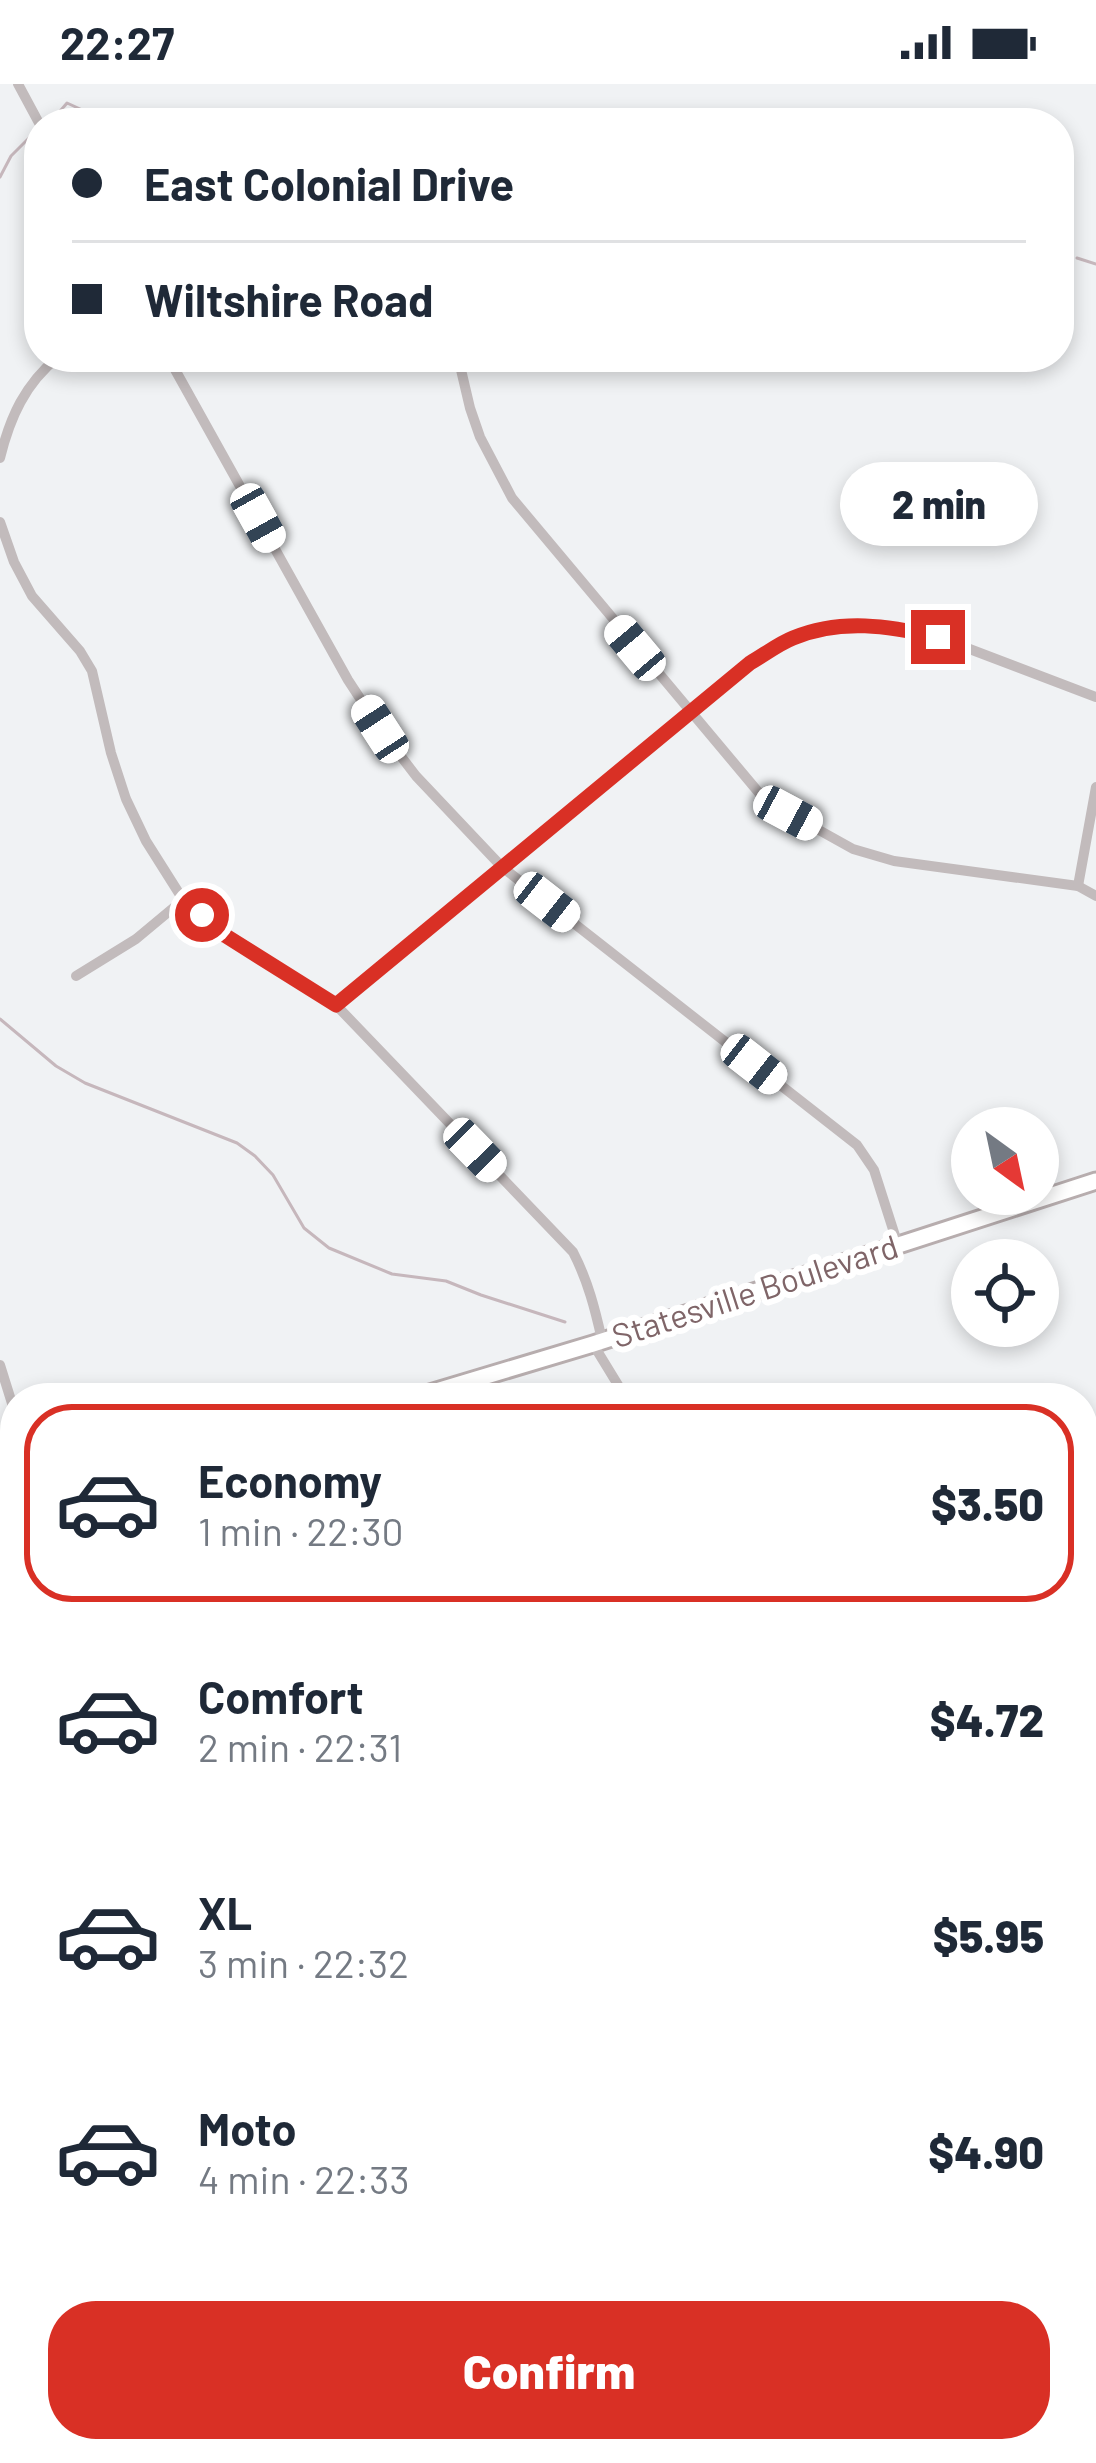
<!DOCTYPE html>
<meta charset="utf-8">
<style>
:root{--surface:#fff;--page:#f6f6f7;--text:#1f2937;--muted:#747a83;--line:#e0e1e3;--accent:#d93025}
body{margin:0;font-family:Barlow,sans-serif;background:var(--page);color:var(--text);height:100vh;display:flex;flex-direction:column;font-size:45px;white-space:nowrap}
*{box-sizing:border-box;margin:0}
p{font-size:39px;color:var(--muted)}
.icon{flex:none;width:66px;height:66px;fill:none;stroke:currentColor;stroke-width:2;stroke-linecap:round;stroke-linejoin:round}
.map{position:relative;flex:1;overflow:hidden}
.panel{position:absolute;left:0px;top:1299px;width:1098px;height:1080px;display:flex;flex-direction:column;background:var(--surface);border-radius:48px 48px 0 0;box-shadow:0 6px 18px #0003}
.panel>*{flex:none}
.top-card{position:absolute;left:24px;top:24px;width:1050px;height:264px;border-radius:48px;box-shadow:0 6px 18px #0003;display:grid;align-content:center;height:264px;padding:0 48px;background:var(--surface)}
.needle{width:78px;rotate:147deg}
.tools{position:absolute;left:951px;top:1023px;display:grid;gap:24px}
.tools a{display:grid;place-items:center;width:108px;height:108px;border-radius:50%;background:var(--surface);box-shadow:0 6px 18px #0003;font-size:60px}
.end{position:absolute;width:54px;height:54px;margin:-27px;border:15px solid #d93025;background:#fff;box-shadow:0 0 0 6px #fff}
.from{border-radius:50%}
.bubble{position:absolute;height:84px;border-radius:42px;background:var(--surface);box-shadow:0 6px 18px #0003;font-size:39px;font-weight:800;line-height:84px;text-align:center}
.car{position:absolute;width:36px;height:72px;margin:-36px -18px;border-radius:15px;box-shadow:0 0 9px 3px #0007;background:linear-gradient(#fff 24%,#345 0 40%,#fff 0 76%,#345 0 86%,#fff 0)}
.top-card b{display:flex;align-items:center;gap:42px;height:114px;font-size:45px}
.top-card b+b{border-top:3px solid var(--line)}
.top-card i{width:30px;height:30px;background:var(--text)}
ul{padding:21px 0 0;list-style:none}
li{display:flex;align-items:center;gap:36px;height:198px;margin:0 24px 18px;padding:0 24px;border:6px solid transparent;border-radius:48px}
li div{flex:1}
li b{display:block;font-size:45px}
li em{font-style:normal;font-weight:800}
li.on{border-color:var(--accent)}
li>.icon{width:108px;height:108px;stroke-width:1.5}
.action{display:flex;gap:24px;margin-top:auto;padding:24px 48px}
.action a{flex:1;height:138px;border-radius:48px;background:var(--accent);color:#fff;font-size:48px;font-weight:800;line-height:138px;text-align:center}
.status{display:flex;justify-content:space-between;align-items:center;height:84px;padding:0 60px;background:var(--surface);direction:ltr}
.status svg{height:33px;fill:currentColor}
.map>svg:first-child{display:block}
.green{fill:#d5d5dd}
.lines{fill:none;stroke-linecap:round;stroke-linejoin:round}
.stream{stroke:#c6b7bc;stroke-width:3}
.secondary-casing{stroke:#b7adae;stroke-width:21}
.minor{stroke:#c2bbbc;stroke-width:10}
.secondary{stroke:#fff;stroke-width:15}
.route{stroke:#d93025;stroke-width:15}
.labels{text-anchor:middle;stroke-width:12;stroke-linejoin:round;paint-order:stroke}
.street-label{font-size:33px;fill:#7f6568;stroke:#fff}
</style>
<div class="status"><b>22:27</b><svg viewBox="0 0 49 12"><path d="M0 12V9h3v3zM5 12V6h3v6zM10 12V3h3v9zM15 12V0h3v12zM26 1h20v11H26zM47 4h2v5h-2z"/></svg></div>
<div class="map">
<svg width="1096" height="2379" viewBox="0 0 1096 2379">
<rect width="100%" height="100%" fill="#f0f2f4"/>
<path class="green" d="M1083 2189 1096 2192V2379H403L432 2364H1083Z"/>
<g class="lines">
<g class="stream">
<path d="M50 39 67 19 102 35 128 39"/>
<path d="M584 39H624"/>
<path d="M0 93 11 72 36 47"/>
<path d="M1077 174 1096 180"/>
<path d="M0 935 56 982 85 999 237 1059 255 1072 273 1091 304 1144 329 1164 392 1190 446 1197 481 1211 565 1238"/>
<path d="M711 1310 721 1314"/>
<path d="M0 1517 15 1514"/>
<path d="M1083 2330 1096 2331"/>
<path d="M630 2379 668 2364"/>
</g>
<g class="secondary-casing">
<g id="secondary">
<path d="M413 1314 593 1260 1096 1097"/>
<path d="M0 1443 15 1438"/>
</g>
</g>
<g class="minor">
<path d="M18 0 39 39"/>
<path d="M168 273 348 596 380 645 416 692 502 783 857 1061 874 1086 898 1161"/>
<path d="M458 273 470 324 480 353 512 414 765 716 853 765 894 777 1078 802 1096 812"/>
<path d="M0 374C10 333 25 300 58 273"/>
<path d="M0 438 14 478 32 512 80 567 92 587 111 669 126 715 146 757 182 814 226 852 336 921 573 1168C588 1197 595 1225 602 1256"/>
<path d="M1078 802 1096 703"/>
<path d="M76 892 136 855 184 815"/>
<path d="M336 921 689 628 750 579 793 554 843 541 899 544 938 553 1096 613"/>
<path d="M593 1260 626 1314"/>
<path d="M0 1281 15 1329"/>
<path d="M1083 1501 1096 1494"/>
<path d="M0 1832 15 1822"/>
<path d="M0 2030 15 2020"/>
<path d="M1083 2036 1088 2044"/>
<path d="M0 2173 15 2196"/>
<path d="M73 2379 97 2364"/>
</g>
<use href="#secondary" class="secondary"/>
</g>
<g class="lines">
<path class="route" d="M202 831 226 852 336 921 750 579C764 571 778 560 793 554 841 534 889 542 938 553"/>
</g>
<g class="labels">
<g class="street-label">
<text transform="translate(755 1207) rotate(-18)" y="12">Statesville Boulevard</text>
</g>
</g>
</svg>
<div class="tools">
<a><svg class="needle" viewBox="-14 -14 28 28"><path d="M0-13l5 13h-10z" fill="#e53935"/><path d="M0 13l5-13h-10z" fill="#747a83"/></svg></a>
<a><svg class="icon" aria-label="locate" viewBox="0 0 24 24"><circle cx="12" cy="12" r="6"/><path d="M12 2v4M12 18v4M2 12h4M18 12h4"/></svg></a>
</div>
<i class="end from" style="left:202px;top:831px"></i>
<i class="end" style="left:938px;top:553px"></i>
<div class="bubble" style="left:840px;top:378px;width:198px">2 min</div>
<i class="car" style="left:258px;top:434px;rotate:151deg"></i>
<i class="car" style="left:635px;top:564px;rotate:320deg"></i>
<i class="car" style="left:380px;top:645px;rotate:327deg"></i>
<i class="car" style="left:788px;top:729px;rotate:118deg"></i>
<i class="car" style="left:547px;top:818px;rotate:128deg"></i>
<i class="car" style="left:754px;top:980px;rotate:128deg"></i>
<i class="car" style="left:475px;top:1066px;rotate:136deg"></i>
<div class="top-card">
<b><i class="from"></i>East Colonial Drive</b>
<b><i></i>Wiltshire Road</b>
</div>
<section class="panel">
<ul>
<li class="on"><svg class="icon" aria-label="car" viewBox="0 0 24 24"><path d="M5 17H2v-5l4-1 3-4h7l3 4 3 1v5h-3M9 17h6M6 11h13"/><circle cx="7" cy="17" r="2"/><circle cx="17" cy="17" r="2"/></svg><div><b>Economy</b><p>1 min · 22:30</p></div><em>$3.50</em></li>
<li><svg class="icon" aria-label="car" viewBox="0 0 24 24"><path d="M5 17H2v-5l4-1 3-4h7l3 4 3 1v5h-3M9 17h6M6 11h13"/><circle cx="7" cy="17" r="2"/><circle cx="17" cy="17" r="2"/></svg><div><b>Comfort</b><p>2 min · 22:31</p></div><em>$4.72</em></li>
<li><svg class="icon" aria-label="car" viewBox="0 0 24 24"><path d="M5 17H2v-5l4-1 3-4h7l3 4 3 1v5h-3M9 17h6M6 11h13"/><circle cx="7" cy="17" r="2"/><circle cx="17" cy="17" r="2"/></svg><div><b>XL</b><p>3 min · 22:32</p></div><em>$5.95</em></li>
<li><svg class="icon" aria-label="car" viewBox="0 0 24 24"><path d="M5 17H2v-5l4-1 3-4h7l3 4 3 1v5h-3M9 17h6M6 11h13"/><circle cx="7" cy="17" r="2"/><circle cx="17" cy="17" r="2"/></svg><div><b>Moto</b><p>4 min · 22:33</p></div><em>$4.90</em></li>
</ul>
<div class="action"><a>Confirm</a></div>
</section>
</div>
